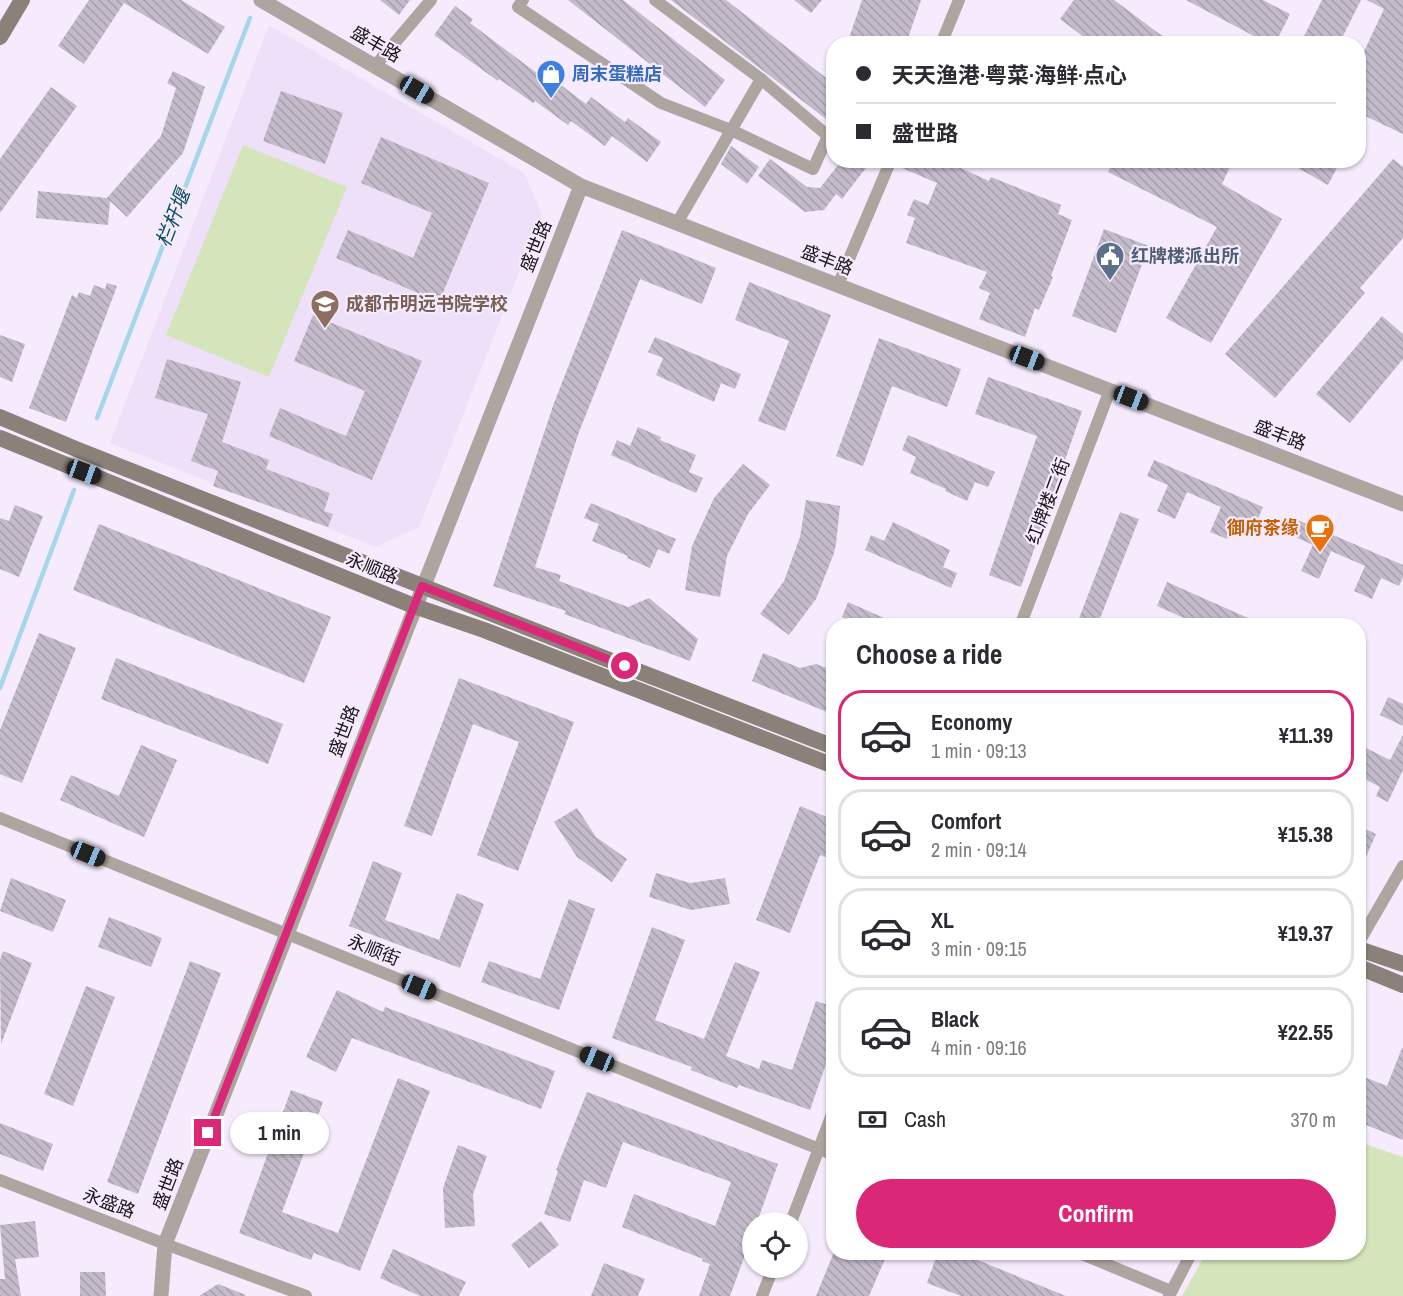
<!DOCTYPE html>
<meta charset="utf-8">
<style>
:root{--surface:#fff;--page:#f7f7f7;--text:#2b2b33;--muted:#7c7c81;--line:#e1e1e2;--accent:#db2777}
body{margin:0;font-family:"Archivo Narrow","Noto Sans SC",sans-serif;background:var(--page);color:var(--text);height:100vh;display:flex;flex-direction:column;font-size:22px;white-space:nowrap}
*{box-sizing:border-box;margin:0}
p{font-size:20px;color:var(--muted)}
.icon{flex:none;width:33px;height:33px;fill:none;stroke:currentColor;stroke-width:2;stroke-linecap:round;stroke-linejoin:round}
.map{position:relative;flex:1;overflow:hidden}
.drawer{position:absolute;left:826px;top:618px;width:540px;height:642px;display:flex;flex-direction:column;background:var(--surface);border-radius:24px;box-shadow:0 2px 4px #0004}
.drawer>*{flex:none}
.banner{position:absolute;left:826px;top:36px;width:540px;height:132px;border-radius:24px;box-shadow:0 2px 4px #0004;display:grid;align-content:center;height:132px;padding:0 30px;background:var(--surface)}
.buttons{position:absolute;left:742px;top:1212px;display:grid;gap:12px}
.buttons a{display:grid;place-items:center;width:66px;height:66px;border-radius:50%;background:var(--surface);box-shadow:0 2px 4px #0004;font-size:30px}
.end{position:absolute;width:27px;height:27px;margin:-14px;border:8px solid #db2777;background:#fff;box-shadow:0 0 0 3px #fff}
.from{border-radius:50%}
.bubble{position:absolute;height:42px;border-radius:21px;background:var(--surface);box-shadow:0 2px 4px #0004;font-size:20px;font-weight:800;line-height:42px;text-align:center}
.car{position:absolute;width:18px;height:36px;margin:-18px -9px;border-radius:8px;box-shadow:0 0 4px 2px #0007;background:linear-gradient(#222 24%,#8ab4d8 0 40%,#222 0 76%,#8ab4d8 0 86%,#222 0)}
.banner b{display:flex;align-items:center;gap:21px;height:57px;font-size:22px}
.banner b+b{border-top:2px solid var(--line)}
.banner i{width:15px;height:15px;background:var(--text)}
ul{padding:0;list-style:none}
li{display:flex;align-items:center;gap:18px;height:90px;margin:0 12px 9px;padding:0 18px;border:3px solid var(--line);border-radius:24px}
li div{flex:1}
li b{display:block;font-size:22px}
li em{font-style:normal;font-weight:800}
li.selected{border-color:var(--accent)}
li>.icon{width:54px;height:54px;stroke-width:1.5}
h2{padding:0 30px;font-size:27px;line-height:72px}
.pay{display:flex;align-items:center;gap:15px;height:66px;padding:0 30px;font-size:22px}
.pay p{margin-inline-start:auto}
.primary-button{display:flex;gap:12px;margin-top:auto;padding:12px 30px}
.primary-button a{flex:1;height:69px;border-radius:36px;background:var(--accent);color:#fff;font-size:24px;font-weight:800;line-height:69px;text-align:center}
.map>svg:first-child{display:block}
.built{fill:#eee0f8}
.park{fill:#d4e4bb}
.lines{fill:none;stroke-linecap:round;stroke-linejoin:round}
.stream{stroke:#a5d6eb;stroke-width:4.5}
.building{fill:url(#building-back-hatch)}
.minor{stroke:#aca5a0;stroke-width:12}
.tertiary{stroke:#aca5a0;stroke-width:15}
.secondary{stroke:#8b817a;stroke-width:16}
.route{stroke:#db2777;stroke-width:8}
.labels{text-anchor:middle;stroke-width:4.5;stroke-linejoin:round;paint-order:stroke}
.street-label{font-size:18px;fill:#18141a;stroke:#f5ebfc}
.shop-label{font-size:18px;font-weight:bold;fill:#366cbe;stroke:#f5ebfc;text-anchor:start}
.service-label{font-size:18px;font-weight:bold;fill:#4e5e75;stroke:#f5ebfc;text-anchor:start}
.education-label{font-size:18px;font-weight:bold;fill:#785e54;stroke:#f5ebfc;text-anchor:start}
.food-label{font-size:18px;font-weight:bold;fill:#c56008;stroke:#f5ebfc;text-anchor:end}
.water-label{font-size:20px;font-style:italic;fill:#0c4e64;stroke:#f5ebfc}
</style>
<div class="map">
<svg width="1403" height="1296" viewBox="0 0 1403 1296">
<defs>
<pattern id="building-back-hatch" width="6" height="6" patternUnits="userSpaceOnUse" patternTransform="scale(1.5)"><rect width="6" height="6" fill="#c3baca"/><path d="M-1 5l2 2M0 0l6 6M5-1l2 2" fill="none" stroke="#a79fad"/></pattern>
</defs>
<rect width="100%" height="100%" fill="#f5ebfc"/>
<path class="built" d="M269 25 524 173 542 214 419 527 376 547 110 443Z"/>
<g class="park">
<path d="M243 145 347 187 269 377 166 335Z"/>
<path d="M1359 1142 1403 1157V1296H1182L1206 1253 1359 1252Z"/>
</g>
<g class="lines">
<g class="stream">
<path d="M97 418 250 18"/>
<path d="M0 688 74 490"/>
</g>
</g>
<g class="building">
<path d="M89 0H181L225 27 208 54 124 3 84 64 58 46Z"/>
<path d="M380 0H410L399 15Z"/>
<path d="M568 0H623L725 80 705 107Z"/>
<path d="M671 0H726L834 84V109L826 119Z"/>
<path d="M794 0H822L811 13Z"/>
<path d="M862 0H921L906 44H847Z"/>
<path d="M1074 0H1114L1173 44H1093L1060 19Z"/>
<path d="M1186 0H1263L1290 14 1275 44H1269Z"/>
<path d="M1322 0H1361L1339 44H1300Z"/>
<path d="M1367 0H1403V134L1359 113V62L1384 9Z"/>
<path d="M455 6 473 19 470 23 550 83 553 79 586 104 591 97 625 122 628 118 661 142 647 162 612 136 605 146 571 121 568 125 535 101 533 103 499 79 498 81 434 35Z"/>
<path d="M173 71 205 87 183 153 127 217 110 201 108 225 36 218 38 191 107 198 161 136 176 88 167 83Z"/>
<path d="M51 87 77 106 0 213V159Z"/>
<path d="M281 91 343 113 325 164 263 141Z"/>
<path d="M381 137 489 183 439 302 336 258 348 230 413 258 432 213 361 183Z"/>
<path d="M731 146 759 167 747 184 721 164Z"/>
<path d="M770 159 807 187 820 188 842 160H872L842 199 836 194 824 210 805 212 758 176Z"/>
<path d="M1393 159 1403 167V238L1360 288 1365 293 1275 398 1225 354Z"/>
<path d="M899 160H943L989 181 991 177 1061 205 1058 214 1072 220 1051 276 1053 277 1039 310 1035 308 1025 337 979 319 990 293 979 288 987 272 906 243 915 218 907 215 914 199 928 205 937 183 897 166Z"/>
<path d="M1114 160H1217L1230 167 1222 184 1282 219 1211 343 1166 318 1217 227 1108 172Z"/>
<path d="M1284 160H1341L1328 185Z"/>
<path d="M1104 229 1149 246 1116 333 1072 316Z"/>
<path d="M622 230 716 268 702 304 640 279 579 432 535 567 561 575 559 581 628 607 649 598 698 639 690 661 564 614 566 611 493 586 554 403Z"/>
<path d="M749 282 831 315 785 431 758 421 789 341 735 320Z"/>
<path d="M107 283 117 286 66 422 29 408 72 295 77 298 79 292 90 296 94 285 105 289Z"/>
<path d="M313 315 422 361 372 480 269 436 280 408 346 436 365 391 294 361Z"/>
<path d="M1382 316 1403 334V359L1350 423 1316 394Z"/>
<path d="M0 335 25 344 12 382 0 377Z"/>
<path d="M655 337 741 374 735 389 721 383 714 402 656 375 663 358 648 352Z"/>
<path d="M879 338 961 369 947 407 892 386 863 466 836 456Z"/>
<path d="M167 359 241 382 222 442 269 460 266 469 330 493 324 511 333 514 328 527 213 486 218 471 191 461 208 414 155 398Z"/>
<path d="M988 377 1082 411 1021 587 989 575 1037 436 975 414Z"/>
<path d="M638 427 661 437 660 440 696 455 689 472 703 478 696 493 611 455 617 440 630 446Z"/>
<path d="M908 435 995 472 988 487 975 482 967 501 945 491 946 489 910 473 916 457 902 450Z"/>
<path d="M1154 460 1263 507 1255 526 1237 518 1227 539 1210 532 1221 507 1187 492 1175 519 1157 511 1168 485 1147 476Z"/>
<path d="M743 464 770 485 748 514 727 556 720 597 685 590 692 546 714 498Z"/>
<path d="M806 500 840 506 836 544 834 553 816 599 789 635 760 614 784 581 800 537Z"/>
<path d="M591 503 676 539 669 554 658 549 650 568 627 558 628 556 592 541 599 524 584 518Z"/>
<path d="M15 505 43 516 19 577 0 569V518L9 521Z"/>
<path d="M1120 512 1139 519 1097 626H1076Z"/>
<path d="M1298 520 1403 565V577L1399 586 1381 578 1372 599 1354 591 1365 566 1331 551 1319 579 1301 571 1313 545 1291 535Z"/>
<path d="M893 522 950 550 943 567 957 573 951 588 865 550 871 535 884 541Z"/>
<path d="M99 524 331 617 304 683 73 590Z"/>
<path d="M1167 582 1266 626H1202L1157 606Z"/>
<path d="M848 602 902 626H860L842 617Z"/>
<path d="M39 633 76 648 22 783 0 774V730Z"/>
<path d="M763 653 800 668 816 664 834 671V715L752 681Z"/>
<path d="M116 658 283 724 268 764 101 699Z"/>
<path d="M459 678 574 722 518 871 477 855 519 742 473 724 432 836 404 826Z"/>
<path d="M1388 697 1403 704V726L1380 715Z"/>
<path d="M1403 735V770L1388 802 1376 796 1380 787 1359 776V762L1366 748 1390 760Z"/>
<path d="M141 745 177 760 144 837 60 800 71 775 119 796Z"/>
<path d="M800 806 834 820V860L820 855 790 933 756 920Z"/>
<path d="M577 808 596 837 627 859 612 882 577 857 554 822Z"/>
<path d="M1359 826 1376 834 1359 873Z"/>
<path d="M373 861 402 873 385 920 439 940 457 893 484 904 460 968 349 926Z"/>
<path d="M656 873 690 883 725 878 730 904 691 910 649 897Z"/>
<path d="M11 878 66 900 53 932 0 911Z"/>
<path d="M569 899 595 909 559 1010 481 982 489 961 540 979Z"/>
<path d="M109 917 162 938 151 967 98 947Z"/>
<path d="M652 927 685 940 655 1020 704 1039 735 962 760 972 726 1056 759 1069 762 1060 792 1070 816 1001 834 1007V1041L810 1110 739 1085 737 1088 691 1070 692 1067 612 1038Z"/>
<path d="M3 951 32 963 1 1044 0 960Z"/>
<path d="M190 961 221 973 138 1194 107 1182Z"/>
<path d="M86 986 115 997 73 1106 44 1094Z"/>
<path d="M337 990 383 1012 385 1007 555 1071 541 1109 352 1038 336 1072 306 1057Z"/>
<path d="M1402 1048H1403V1140L1359 1122V1075L1387 1086Z"/>
<path d="M398 1078 430 1091 360 1271 314 1253 311 1260 239 1233 291 1090 323 1102 282 1212 338 1233Z"/>
<path d="M587 1092 778 1164 757 1222H753V1233L730 1296H699L710 1264 702 1261 703 1259 622 1227 634 1194 715 1226 731 1182 623 1142 606 1188 584 1180 570 1222 544 1214 558 1171 556 1170Z"/>
<path d="M0 1123 53 1144 43 1171 0 1154Z"/>
<path d="M458 1145 487 1156 473 1194 475 1226 445 1228 443 1188Z"/>
<path d="M35 1221 39 1257 15 1259 21 1296H0V1279H5L0 1225Z"/>
<path d="M541 1221 559 1245 529 1268 511 1245Z"/>
<path d="M393 1249 466 1282 459 1296H420L380 1278Z"/>
<path d="M834 1252H888L869 1296H816Z"/>
<path d="M938 1252H958L1066 1296H961L927 1283Z"/>
<path d="M604 1263 645 1279 638 1296H591Z"/>
<path d="M80 1272H105L106 1296H80Z"/>
<path d="M218 1284 246 1295 245 1296H199Z"/>
</g>
<g class="lines">
<g class="minor">
<path d="M523 0 518 7 661 103 731 130 813 169 828 136 761 79"/>
<path d="M655 0 761 79 677 223"/>
<path d="M941 44 959 0"/>
<path d="M375 66 431 0"/>
<path d="M838 285 891 160"/>
<path d="M1020 626 1110 390"/>
<path d="M0 818 834 1155"/>
<path d="M1359 942 1403 866"/>
<path d="M0 1180 165 1244 306 1296"/>
<path d="M791 1222 834 1109"/>
<path d="M1077 1252 1171 1291"/>
<path d="M762 1296 773 1268"/>
<path d="M1169 1296 1192 1252"/>
</g>
<g class="tertiary">
<path d="M261 0 581 186 1403 504"/>
<path d="M161 1296 165 1244 581 186"/>
</g>
<g class="secondary">
<path d="M0 37 22 0"/>
<path d="M0 417 76 449 604 658 834 747"/>
<path d="M0 438 414 606 484 630 834 766"/>
<path d="M1359 949 1403 964"/>
<path d="M1359 967 1403 985"/>
</g>
</g>
<g class="lines">
<path class="route" d="M208 1133 422 586 625 666"/>
</g>
<defs>
<g id="shop-pin" transform="scale(1.5)"><path d="M0 17L-7.5 6A9.5 9.5 0 1 1 7.5 6Z" fill="#3f7fe0" stroke="#f5ebfc"/><path d="M-5-2.5h2.3a2.7 3.5 0 0 1 5.4 0H5L5.5 6h-11ZM-1.5-2.5h3a1.5 2.3 0 0 0-3 0Z" fill="#fff"/></g>
<g id="civic-pin" transform="scale(1.5)"><path d="M0 17L-7.5 6A9.5 9.5 0 1 1 7.5 6Z" fill="#5c6f8a" stroke="#f5ebfc"/><path d="M-.6-6.5H3V-4.5H.6V-3L4-1V1h2V6H-6V1h2V-1L-.6-3ZM-1.2 2.5V6h2.4V2.5Z" fill="#fff"/></g>
<g id="school-pin" transform="scale(1.5)"><path d="M0 17L-7.5 6A9.5 9.5 0 1 1 7.5 6Z" fill="#8d6e63" stroke="#f5ebfc"/><path d="M0-5L7-2L0 1L-7-2ZM-4 1L0 2.5L4 1V4Q0 6-4 4Z" fill="#fff"/></g>
<g id="cafe-pin" transform="scale(1.5)"><path d="M0 17L-7.5 6A9.5 9.5 0 1 1 7.5 6Z" fill="#e8710a" stroke="#f5ebfc"/><path d="M-5.5-4.5H6V0H3Q3 3.5 0 3.5H-2.5Q-5.5 3.5-5.5 0ZM3-3.2v2h1.7v-2ZM-6 4.5H4V6H-6Z" fill="#fff"/></g>
</defs>
<g fill-rule="evenodd">
<use href="#shop-pin" x="551" y="74"/>
<use href="#civic-pin" x="1110" y="256"/>
<use href="#school-pin" x="325" y="304"/>
<use href="#cafe-pin" x="1320" y="528"/>
</g>
<g class="labels">
<g class="street-label">
<text transform="translate(376 44) rotate(30)" y="6">盛丰路</text>
<text transform="translate(536 246) rotate(-68)" y="6">盛世路</text>
<text transform="translate(827 260) rotate(21)" y="6">盛丰路</text>
<text transform="translate(1280 435) rotate(21)" y="6">盛丰路</text>
<text transform="translate(1048 501) rotate(-69)" y="6">红牌楼二街</text>
<text transform="translate(372 568) rotate(22)" y="6">永顺路</text>
<text transform="translate(344 731) rotate(-69)" y="6">盛世路</text>
<text transform="translate(374 950) rotate(22)" y="6">永顺街</text>
<text transform="translate(168 1184) rotate(-69)" y="6">盛世路</text>
<text transform="translate(109 1203) rotate(21)" y="6">永盛路</text>
</g>
<g class="shop-label">
<text x="572" y="80">周末蛋糕店</text>
</g>
<g class="service-label">
<text x="1131" y="262">红牌楼派出所</text>
</g>
<g class="education-label">
<text x="346" y="310">成都市明远书院学校</text>
</g>
<g class="food-label">
<text x="1299" y="534">御府茶缘</text>
</g>
<g class="water-label">
<text transform="translate(173 218) rotate(-69)" y="7">栏杆堰</text>
</g>
</g>
</svg>
<div class="buttons">
<a><svg class="icon" aria-label="locate" viewBox="0 0 24 24"><circle cx="12" cy="12" r="6"/><path d="M12 2v4M12 18v4M2 12h4M18 12h4"/></svg></a>
</div>
<i class="end from" style="left:625px;top:666px"></i>
<i class="end" style="left:208px;top:1133px"></i>
<div class="bubble" style="left:230px;top:1112px;width:99px">1 min</div>
<i class="car" style="left:417px;top:90px;rotate:120deg"></i>
<i class="car" style="left:1027px;top:358px;rotate:111deg"></i>
<i class="car" style="left:1131px;top:398px;rotate:111deg"></i>
<i class="car" style="left:84px;top:472px;rotate:110deg"></i>
<i class="car" style="left:88px;top:854px;rotate:112deg"></i>
<i class="car" style="left:419px;top:987px;rotate:112deg"></i>
<i class="car" style="left:597px;top:1059px;rotate:292deg"></i>
<div class="banner">
<b><i class="from"></i>天天渔港·粤菜·海鲜·点心</b>
<b><i></i>盛世路</b>
</div>
<section class="drawer">
<h2>Choose a ride</h2>
<ul>
<li class="selected"><svg class="icon" aria-label="car" viewBox="0 0 24 24"><path d="M5 17H2v-5l4-1 3-4h7l3 4 3 1v5h-3M9 17h6M6 11h13"/><circle cx="7" cy="17" r="2"/><circle cx="17" cy="17" r="2"/></svg><div><b>Economy</b><p>1 min · 09:13</p></div><em>¥11.39</em></li>
<li><svg class="icon" aria-label="car" viewBox="0 0 24 24"><path d="M5 17H2v-5l4-1 3-4h7l3 4 3 1v5h-3M9 17h6M6 11h13"/><circle cx="7" cy="17" r="2"/><circle cx="17" cy="17" r="2"/></svg><div><b>Comfort</b><p>2 min · 09:14</p></div><em>¥15.38</em></li>
<li><svg class="icon" aria-label="car" viewBox="0 0 24 24"><path d="M5 17H2v-5l4-1 3-4h7l3 4 3 1v5h-3M9 17h6M6 11h13"/><circle cx="7" cy="17" r="2"/><circle cx="17" cy="17" r="2"/></svg><div><b>XL</b><p>3 min · 09:15</p></div><em>¥19.37</em></li>
<li><svg class="icon" aria-label="car" viewBox="0 0 24 24"><path d="M5 17H2v-5l4-1 3-4h7l3 4 3 1v5h-3M9 17h6M6 11h13"/><circle cx="7" cy="17" r="2"/><circle cx="17" cy="17" r="2"/></svg><div><b>Black</b><p>4 min · 09:16</p></div><em>¥22.55</em></li>
</ul>
<div class="pay"><svg class="icon" aria-label="cash" viewBox="0 0 24 24"><path d="M3 7h18v10H3z"/><circle cx="12" cy="12" r="2"/></svg>Cash<p>370 m</p></div>
<div class="primary-button"><a>Confirm</a></div>
</section>
</div>
